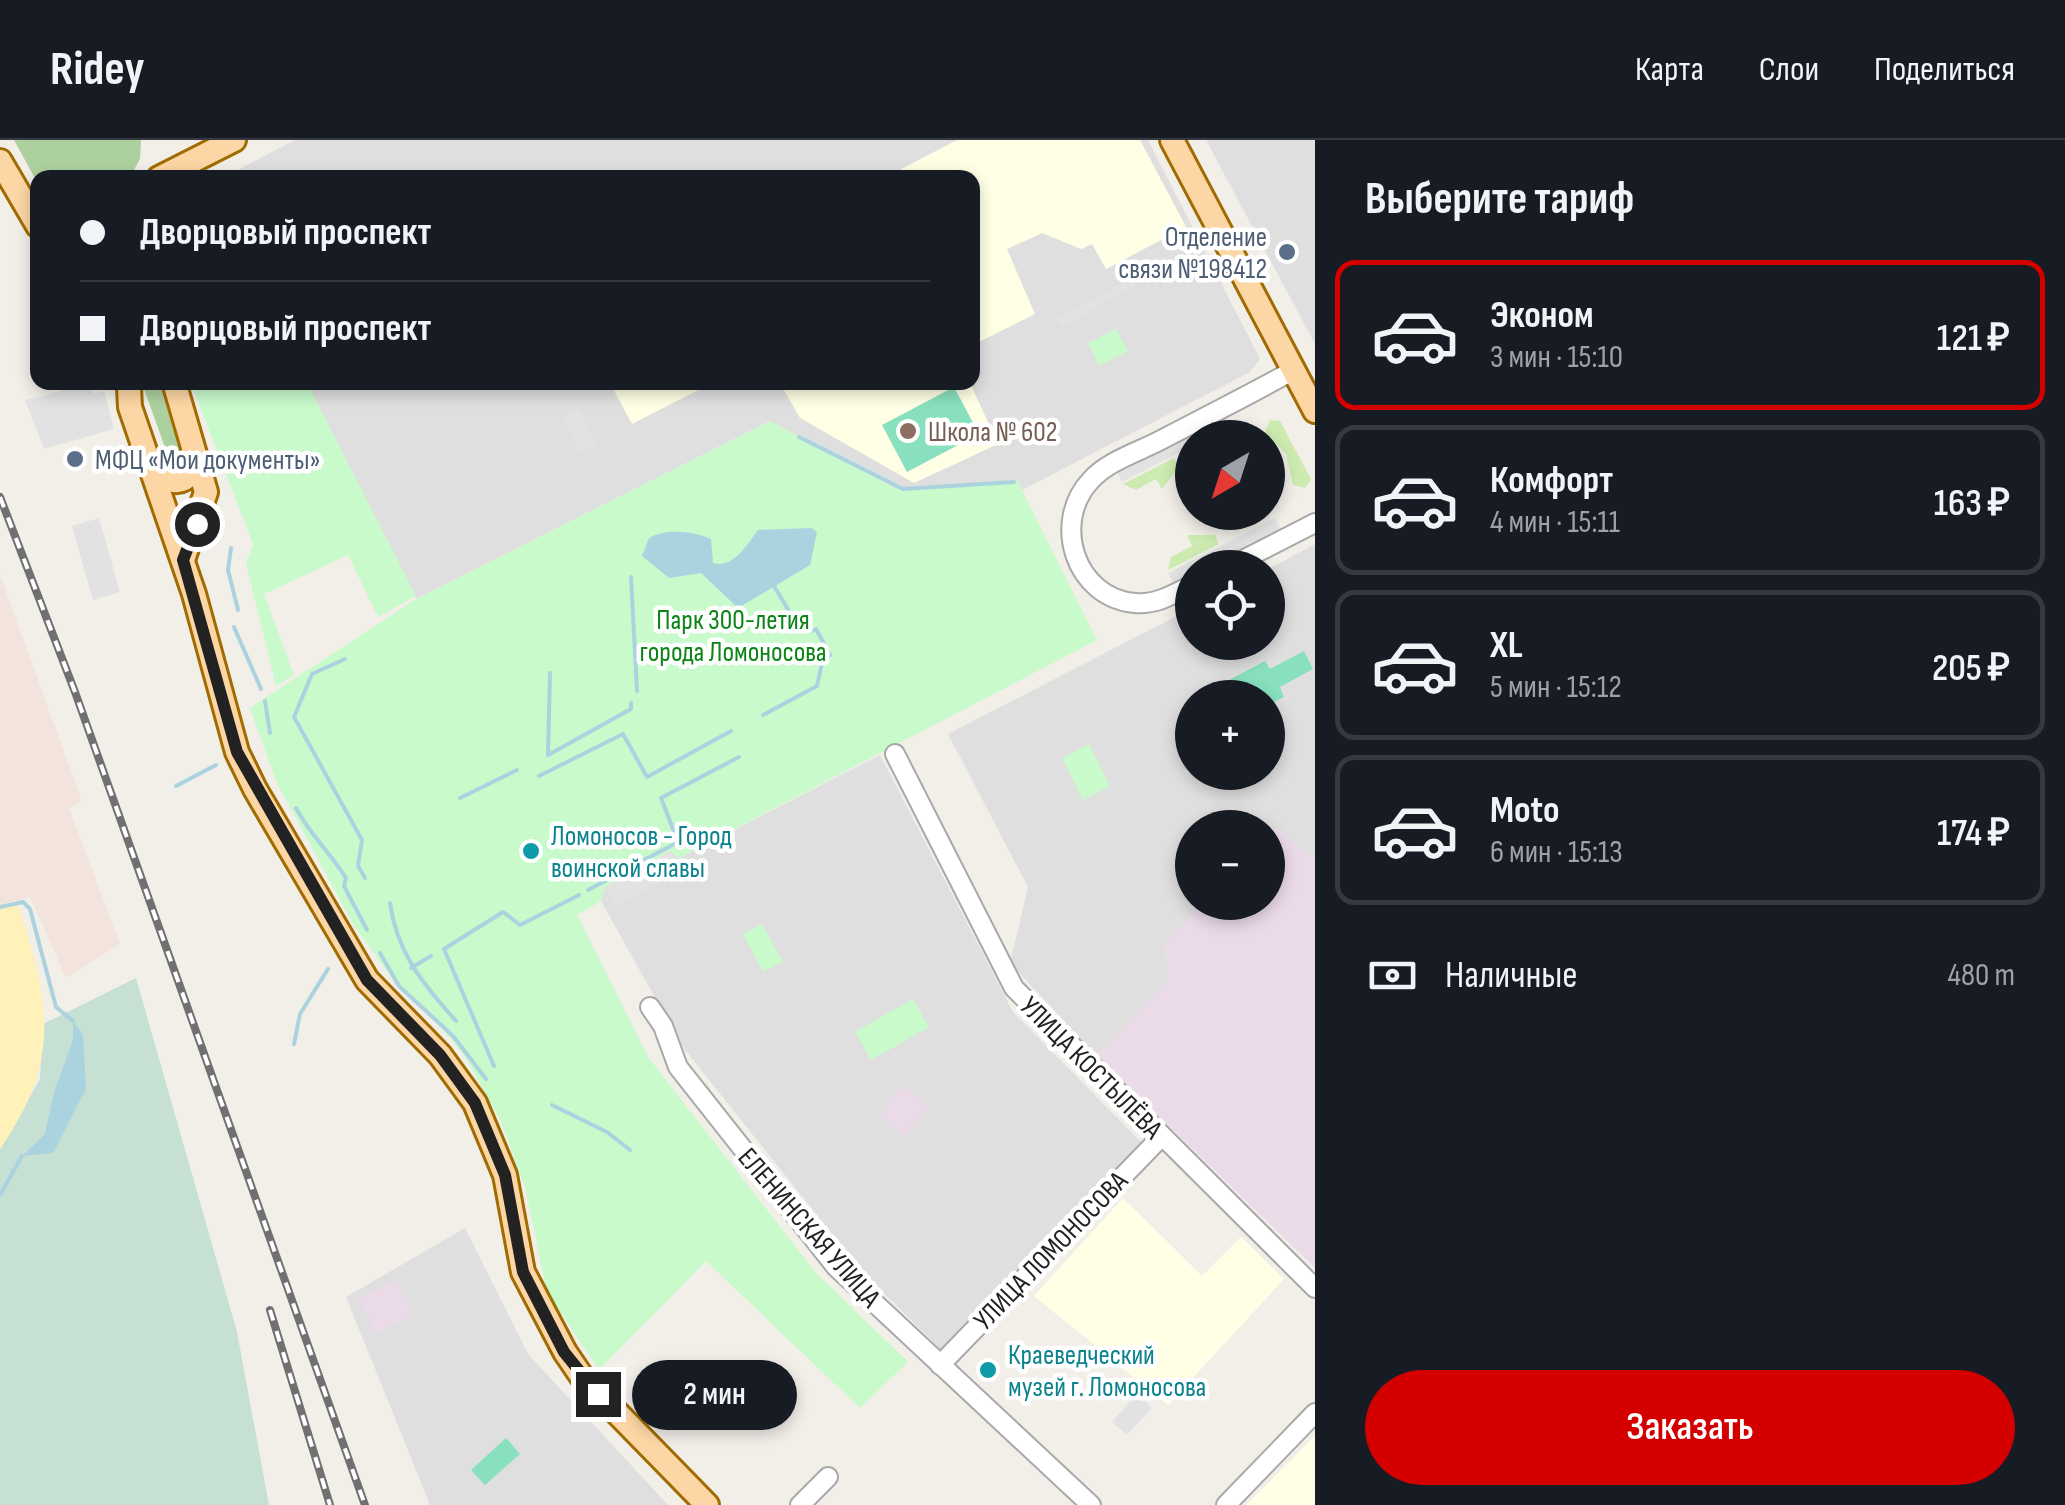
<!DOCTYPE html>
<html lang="ru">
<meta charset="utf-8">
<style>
:root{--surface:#171b24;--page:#20242c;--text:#f1f3f6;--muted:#9ea1a6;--line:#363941;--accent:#d40000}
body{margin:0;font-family:"Sofia Sans Condensed",sans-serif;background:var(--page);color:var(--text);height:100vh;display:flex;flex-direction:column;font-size:38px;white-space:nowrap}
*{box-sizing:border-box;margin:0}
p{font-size:32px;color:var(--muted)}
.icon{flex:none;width:55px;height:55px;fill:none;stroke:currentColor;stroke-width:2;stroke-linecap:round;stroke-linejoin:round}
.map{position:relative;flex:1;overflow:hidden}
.side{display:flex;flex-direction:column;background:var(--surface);width:750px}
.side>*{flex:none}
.top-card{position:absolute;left:30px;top:30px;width:950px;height:220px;border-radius:20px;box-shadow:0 5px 15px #0003;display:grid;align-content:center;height:220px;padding:0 50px;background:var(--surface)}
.needle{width:65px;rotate:219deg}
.tools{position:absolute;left:1175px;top:280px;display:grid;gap:20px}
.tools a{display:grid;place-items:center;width:110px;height:110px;border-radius:50%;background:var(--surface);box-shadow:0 5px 15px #0003;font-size:50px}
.end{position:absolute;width:45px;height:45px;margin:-22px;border:12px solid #222;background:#fff;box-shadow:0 0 0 5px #fff}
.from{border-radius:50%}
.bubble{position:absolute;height:70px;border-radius:35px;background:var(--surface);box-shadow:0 5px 15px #0003;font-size:32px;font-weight:600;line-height:70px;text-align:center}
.top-card b{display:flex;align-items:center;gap:35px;height:95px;font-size:38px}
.top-card b+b{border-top:2px solid var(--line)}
.top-card i{width:25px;height:25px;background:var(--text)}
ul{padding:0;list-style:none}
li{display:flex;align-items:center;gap:30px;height:150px;margin:0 20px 15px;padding:0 30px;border:5px solid var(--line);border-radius:20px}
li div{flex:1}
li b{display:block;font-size:38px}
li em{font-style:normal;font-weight:600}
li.current{border-color:var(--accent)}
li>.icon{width:90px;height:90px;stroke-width:1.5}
h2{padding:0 50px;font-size:45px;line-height:120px}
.pay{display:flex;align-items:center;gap:25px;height:110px;padding:0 50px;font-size:38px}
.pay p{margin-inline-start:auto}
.button{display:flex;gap:20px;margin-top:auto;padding:20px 50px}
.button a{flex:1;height:115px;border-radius:60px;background:var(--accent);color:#fff;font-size:40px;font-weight:600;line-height:115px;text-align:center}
header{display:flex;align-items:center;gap:60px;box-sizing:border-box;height:140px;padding:0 50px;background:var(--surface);border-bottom:2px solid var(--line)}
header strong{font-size:48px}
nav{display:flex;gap:55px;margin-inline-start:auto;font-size:35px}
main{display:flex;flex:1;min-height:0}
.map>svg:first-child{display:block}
.residential{fill:#e0dfdf;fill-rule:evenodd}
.industrial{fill:#ebdbe8}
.education{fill:#ffffe5}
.military{fill:#f3e3dd}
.grass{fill:#cdebb0}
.forest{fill:#add19e}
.wetland{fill:#c6e0d4}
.sand{fill:#fff1ba}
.park{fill:#c8facc}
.pitch{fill:#88e0be}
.parking{fill:#e2e2e2}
.water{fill:#aad3df}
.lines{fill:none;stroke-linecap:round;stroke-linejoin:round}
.stream{stroke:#aad3df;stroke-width:4}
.minor-casing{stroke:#a9a9a9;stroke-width:22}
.major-casing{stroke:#a06b00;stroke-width:28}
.minor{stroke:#fff;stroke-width:18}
.major{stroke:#fcd6a4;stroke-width:22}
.rail-casing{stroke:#707070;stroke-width:8}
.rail{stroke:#fff;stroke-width:4;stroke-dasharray:11;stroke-linecap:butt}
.route{stroke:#222;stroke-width:12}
.service-dot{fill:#5c6f8a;stroke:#fff;stroke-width:4}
.education-dot{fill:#8d6e63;stroke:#fff;stroke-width:4}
.culture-dot{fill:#0f9aa8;stroke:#fff;stroke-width:4}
.labels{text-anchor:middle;stroke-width:9;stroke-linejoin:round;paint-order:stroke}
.service-label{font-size:28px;fill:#4e5e75;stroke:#fff;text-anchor:end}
.education-label{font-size:28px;fill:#785e54;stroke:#fff;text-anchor:start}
.park-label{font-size:28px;fill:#0c8416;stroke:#fff}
.culture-label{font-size:28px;fill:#0d838f;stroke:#fff;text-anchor:start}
.street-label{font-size:28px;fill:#222;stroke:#fff}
</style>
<header>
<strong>Ridey</strong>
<nav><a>Карта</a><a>Слои</a><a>Поделиться</a></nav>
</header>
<main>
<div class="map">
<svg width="1315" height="1365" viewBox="0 0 1315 1365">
<rect width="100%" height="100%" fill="#f2efe9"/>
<g class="residential">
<path d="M295 0H1148L1260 219 1250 232 1022 350 1016 340 895 348 770 281 416 459 307 243 972 242V38H222Z"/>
<path d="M1206 0H1315V204Z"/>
<path d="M1315 404V720L1276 688 1268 697V688H1192V762L1205 763 1165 804 1169 841 1097 916 1010 823 1028 747 948 594 1192 468V502H1268V429ZM1192 558H1268V632H1192Z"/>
<path d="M880 615 1013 872 1143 1004 943 1212 860 1129 682 906 601 761 605 747 671 711 679 718Z"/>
<path d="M465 1088 528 1214 668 1365H430L346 1157Z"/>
</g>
<g class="industrial">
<path d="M1276 687 1315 720V1128L1097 916 1169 841 1165 804 1205 763 1268 762V697Z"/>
<path d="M904 945 929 969 903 997 880 973Z"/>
<path d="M396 1139 414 1176 375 1194 359 1158Z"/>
</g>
<g class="education">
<path d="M957 0H1140L1186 87 1106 129 1092 104 1081 109 1042 93 1007 109 1035 174 973 205 972 38 886 37Z"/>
<path d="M610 243H712L632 284Z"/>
<path d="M780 243H970L998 304 914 343 800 278Z"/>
<path d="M1123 1058 1202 1136 1241 1097 1284 1139 1168 1265 1034 1156Z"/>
<path d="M1315 1296V1365H1246Z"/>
</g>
<path class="military" d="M0 435 82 661 69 668 120 804 66 838 30 757 0 765Z"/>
<g class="grass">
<path d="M1270 280 1280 281 1311 339 1305 348 1293 345 1286 314 1265 292Z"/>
<path d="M1174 318 1179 327 1162 349 1156 339 1136 350 1123 344Z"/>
<path d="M1187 395H1215L1219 404 1168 430 1171 417 1192 406Z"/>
</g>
<g class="forest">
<path d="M14 0H141L140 19 130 37 38 38 37 42Z"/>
<path d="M142 243H163L178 284 186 330H173Z"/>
</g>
<path class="wetland" d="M136 838 237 1192 269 1365H0V1009L40 939 43 884Z"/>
<path class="sand" d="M18 765C50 862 62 920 0 1009V768Z"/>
<g class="park">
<path d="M1116 189 1128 211 1099 226 1088 203Z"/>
<path d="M191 243H307L416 456 378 477 348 415 264 454 294 535 276 546 246 424 253 404Z"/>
<path d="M770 281 895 348 1017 340 1097 500 679 718 670 711 605 747 601 761 577 775 648 917 817 1134 908 1222 860 1268 706 1121 599 1230 547 1152 525 1047 501 982 465 917 441 887 394 841 354 786 276 641 250 568 416 459Z"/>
<path d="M1089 604 1110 646 1083 660 1062 618Z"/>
<path d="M762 784 783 822 763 832 743 794Z"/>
<path d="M913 859 929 887 871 920 855 892Z"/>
</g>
<g class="pitch">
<path d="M954 247 979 294 907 332 882 285Z"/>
<path d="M1304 511 1313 529 1280 547 1284 557 1268 565V558L1239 557 1229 540 1265 521 1270 529Z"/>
<path d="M506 1298 520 1314 485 1345 471 1330Z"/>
</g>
<g class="parking">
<path d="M1148 129 1152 137 1061 187 1056 179Z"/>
<path d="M91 244 94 254 104 251 114 289 44 309 25 260Z"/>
<path d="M579 268 597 303 580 312 562 277Z"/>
<path d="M1224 274 1230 287 1209 297 1192 298V306L1122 342 1116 330Z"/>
<path d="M99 378 120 452 93 460 72 386Z"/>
<path d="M1275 378 1281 390 1208 427 1192 428V435L1174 444 1168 433Z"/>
<path d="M671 711 681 730 615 766 605 747Z"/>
<path d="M1137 1254 1152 1268 1127 1295 1112 1282Z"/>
</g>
<g class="water">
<path d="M812 388 817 392 810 425 738 468 701 433 669 438 642 416 649 398C666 388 694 391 711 399L713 423C733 429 747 405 758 390Z"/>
<path d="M73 881 83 895 86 949 53 1013 22 1016 45 994 54 952 73 900Z"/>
</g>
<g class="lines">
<g class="stream">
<path d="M799 297 903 349 1014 342"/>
<path d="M231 408 228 430 238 470"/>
<path d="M631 437 637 551"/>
<path d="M774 446 792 476"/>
<path d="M234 487 261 549"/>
<path d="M345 519 312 534 294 577 362 700 358 726 365 738"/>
<path d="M265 561 270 593"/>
<path d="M763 575 817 546 822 523 830 515 816 489 808 492"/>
<path d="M548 615 631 569V563"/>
<path d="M548 615 550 533"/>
<path d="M539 636 623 594 647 637 731 591"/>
<path d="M176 646 216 625"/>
<path d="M460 658 517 630"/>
<path d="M296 668C310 695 330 712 346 738L344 746 367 790"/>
<path d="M588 750 678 702 661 658 739 617"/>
<path d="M390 763C397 813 423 844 456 881"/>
<path d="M0 767 23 762 30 769 56 867 73 881"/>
<path d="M380 813 399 846 453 896 486 939"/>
<path d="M411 828 431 816"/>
<path d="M294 904 300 874 328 829"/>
<path d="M494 926 444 809 503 772 520 785 579 755"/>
<path d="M552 965 607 992 630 1010"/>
<path d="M0 1055 22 1016"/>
</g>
<g class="minor-casing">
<g id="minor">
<path d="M1227 428 1315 383"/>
<path d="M1192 445C1174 454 1156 465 1135 463 1075 458 1051 382 1091 340 1107 322 1135 313 1157 302 1203 278 1249 255 1294 230"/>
<path d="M895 614 1014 848 1315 1148"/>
<path d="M650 867 663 886 678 927 836 1127 1091 1365"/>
<path d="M940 1225 1161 997"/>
<path d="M800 1365 828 1337"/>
<path d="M1226 1365 1315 1273"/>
</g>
</g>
<g class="major-casing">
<g id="major">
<path d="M1172 0 1315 271"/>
<path d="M0 21 38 86"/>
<path d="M159 38 234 0"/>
<path d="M174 242 206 352 183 420"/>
<path d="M129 248 130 267 194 454 237 612 255 649 367 840 440 915 475 963 505 1035 523 1132 565 1212 582 1237 707 1365"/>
<path d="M165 337C177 345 185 341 194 331L193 312"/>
</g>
</g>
<use href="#minor" class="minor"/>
<use href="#major" class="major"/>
<g class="rail-casing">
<g id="rail">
<path d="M0 357 75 552 365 1365"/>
<path d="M270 1170 330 1365"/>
</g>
</g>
<use href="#rail" class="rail"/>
</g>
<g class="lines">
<path class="route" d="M197 384 183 420 237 612 367 840 440 915 475 963 505 1035 523 1132 564 1212 598 1254"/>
</g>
<g class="service-dot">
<circle cx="1287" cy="112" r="10"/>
<circle cx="75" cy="319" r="10"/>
</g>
<circle class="education-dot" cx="908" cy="291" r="10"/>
<g class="culture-dot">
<circle cx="531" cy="711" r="10"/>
<circle cx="988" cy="1230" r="10"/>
</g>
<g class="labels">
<g class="service-label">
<text x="1267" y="106">Отделение<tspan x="1267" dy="32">связи №198412</tspan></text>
<text x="95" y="329" text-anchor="start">МФЦ «Мои документы»</text>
</g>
<g class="education-label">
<text x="928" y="301">Школа № 602</text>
</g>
<g class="park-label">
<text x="733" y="489">Парк 300-летия<tspan x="733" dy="32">города Ломоносова</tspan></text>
</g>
<g class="culture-label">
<text x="551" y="705">Ломоносов - Город<tspan x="551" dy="32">воинской славы</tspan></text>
<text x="1008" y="1224">Краеведческий<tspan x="1008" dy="32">музей г. Ломоносова</tspan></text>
</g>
<g class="street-label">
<text transform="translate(1092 927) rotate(45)" y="10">УЛИЦА КОСТЫЛЁВА</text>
<text transform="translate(810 1087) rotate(49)" y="10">ЕЛЕНИНСКАЯ УЛИЦА</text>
<text transform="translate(1050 1110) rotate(-46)" y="10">УЛИЦА ЛОМОНОСОВА</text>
</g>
</g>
</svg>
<div class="tools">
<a><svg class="needle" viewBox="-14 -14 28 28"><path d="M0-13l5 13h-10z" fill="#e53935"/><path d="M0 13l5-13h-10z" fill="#9ea1a6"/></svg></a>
<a><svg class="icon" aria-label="locate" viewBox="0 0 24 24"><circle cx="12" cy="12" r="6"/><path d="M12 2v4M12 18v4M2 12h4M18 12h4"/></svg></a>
<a>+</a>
<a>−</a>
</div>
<i class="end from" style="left:197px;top:384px"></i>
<i class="end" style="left:598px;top:1254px"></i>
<div class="bubble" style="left:632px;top:1220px;width:165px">2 мин</div>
<div class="top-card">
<b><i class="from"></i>Дворцовый проспект</b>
<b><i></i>Дворцовый проспект</b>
</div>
</div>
<section class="side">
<h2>Выберите тариф</h2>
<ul>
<li class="current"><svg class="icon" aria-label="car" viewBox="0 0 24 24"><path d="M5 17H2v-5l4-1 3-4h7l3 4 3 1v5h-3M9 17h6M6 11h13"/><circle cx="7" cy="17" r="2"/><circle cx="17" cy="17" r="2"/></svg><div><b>Эконом</b><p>3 мин · 15:10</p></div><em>121 ₽</em></li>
<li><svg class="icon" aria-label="car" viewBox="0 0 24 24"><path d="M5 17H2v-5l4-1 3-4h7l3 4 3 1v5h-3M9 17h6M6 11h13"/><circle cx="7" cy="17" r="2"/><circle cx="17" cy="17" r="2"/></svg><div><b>Комфорт</b><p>4 мин · 15:11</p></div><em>163 ₽</em></li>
<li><svg class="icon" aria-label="car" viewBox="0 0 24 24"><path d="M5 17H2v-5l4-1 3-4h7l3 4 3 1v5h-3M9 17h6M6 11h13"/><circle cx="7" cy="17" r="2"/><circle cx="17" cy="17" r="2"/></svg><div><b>XL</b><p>5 мин · 15:12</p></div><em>205 ₽</em></li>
<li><svg class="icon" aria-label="car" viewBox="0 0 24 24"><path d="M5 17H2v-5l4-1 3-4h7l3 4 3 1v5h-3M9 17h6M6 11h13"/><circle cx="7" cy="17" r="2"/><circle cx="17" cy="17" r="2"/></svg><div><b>Moto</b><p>6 мин · 15:13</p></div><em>174 ₽</em></li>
</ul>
<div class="pay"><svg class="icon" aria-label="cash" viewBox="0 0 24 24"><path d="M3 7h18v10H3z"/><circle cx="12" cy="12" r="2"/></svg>Наличные<p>480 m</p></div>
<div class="button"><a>Заказать</a></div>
</section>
</main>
